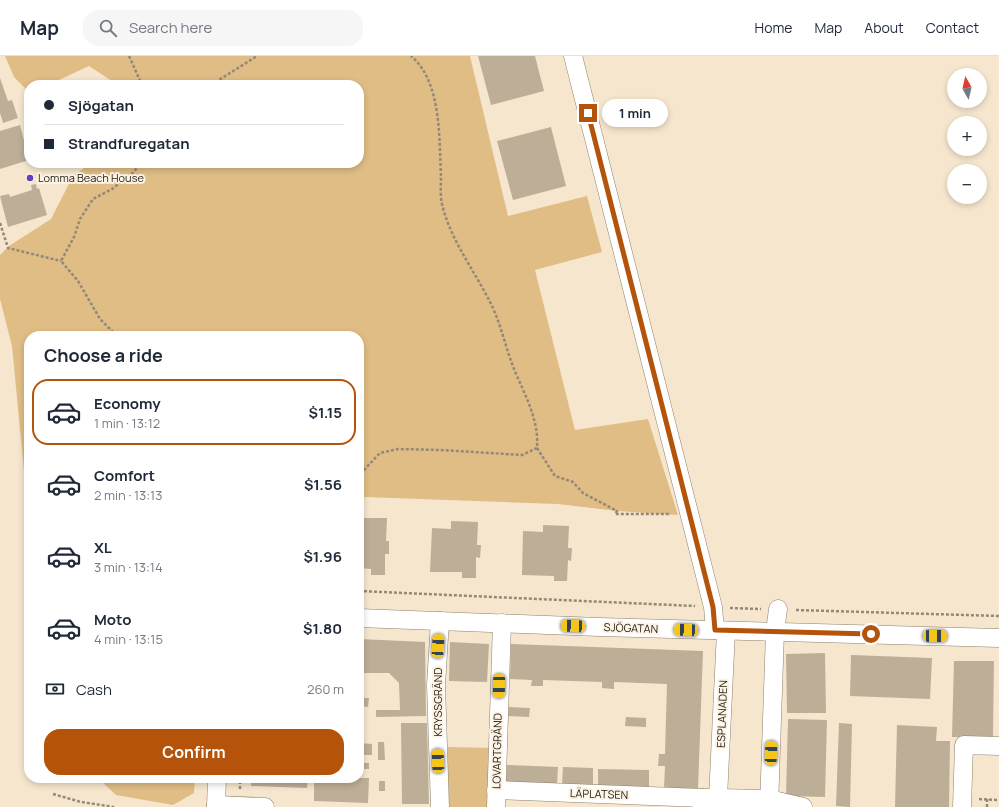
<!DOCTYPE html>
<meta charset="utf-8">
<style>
:root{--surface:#fff;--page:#f6f6f7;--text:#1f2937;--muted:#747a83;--line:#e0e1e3;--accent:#b45309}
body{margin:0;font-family:Manrope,sans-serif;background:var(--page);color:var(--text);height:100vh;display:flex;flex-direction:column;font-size:15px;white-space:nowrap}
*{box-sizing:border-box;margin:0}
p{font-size:13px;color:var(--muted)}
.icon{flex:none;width:22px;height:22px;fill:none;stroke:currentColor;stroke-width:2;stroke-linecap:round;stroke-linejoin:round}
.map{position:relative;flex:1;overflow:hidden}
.drawer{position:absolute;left:24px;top:275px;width:340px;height:452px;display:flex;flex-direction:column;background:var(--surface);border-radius:16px;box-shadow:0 2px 6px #0003}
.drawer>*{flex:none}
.banner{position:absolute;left:24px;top:24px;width:340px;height:88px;border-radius:16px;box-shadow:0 2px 6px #0003;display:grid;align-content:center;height:88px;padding:0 20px;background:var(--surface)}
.needle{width:26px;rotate:352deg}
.buttons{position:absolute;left:947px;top:12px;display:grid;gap:8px}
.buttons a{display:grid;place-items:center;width:40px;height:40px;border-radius:50%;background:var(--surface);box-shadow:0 2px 6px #0003;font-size:20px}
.end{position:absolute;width:18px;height:18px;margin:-9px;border:5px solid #b45309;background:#fff;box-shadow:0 0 0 2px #fff}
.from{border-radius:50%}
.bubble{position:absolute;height:28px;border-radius:14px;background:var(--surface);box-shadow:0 2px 6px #0003;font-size:13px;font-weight:700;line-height:28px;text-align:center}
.car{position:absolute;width:12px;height:24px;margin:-12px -6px;border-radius:5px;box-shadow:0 0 3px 1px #0007;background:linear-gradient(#f5c518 24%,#345 0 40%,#f5c518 0 76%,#345 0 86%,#f5c518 0)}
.banner b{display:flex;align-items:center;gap:14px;height:38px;font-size:15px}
.banner b+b{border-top:1px solid var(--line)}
.banner i{width:10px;height:10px;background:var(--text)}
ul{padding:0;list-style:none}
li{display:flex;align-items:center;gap:12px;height:66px;margin:0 8px 6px;padding:0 12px;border:2px solid transparent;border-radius:16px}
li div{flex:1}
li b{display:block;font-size:15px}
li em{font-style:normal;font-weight:700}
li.current{border-color:var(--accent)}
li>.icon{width:36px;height:36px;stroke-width:1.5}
h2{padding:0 20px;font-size:18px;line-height:48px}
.pay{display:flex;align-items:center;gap:10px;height:44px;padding:0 20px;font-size:15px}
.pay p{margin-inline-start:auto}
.cta{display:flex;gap:8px;margin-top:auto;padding:8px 20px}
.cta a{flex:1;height:46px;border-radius:16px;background:var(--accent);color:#fff;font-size:16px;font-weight:700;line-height:46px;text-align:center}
header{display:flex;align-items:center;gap:24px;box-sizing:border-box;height:56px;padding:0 20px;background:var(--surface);border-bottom:1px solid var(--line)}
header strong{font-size:19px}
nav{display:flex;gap:22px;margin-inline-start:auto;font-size:14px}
.search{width:280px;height:36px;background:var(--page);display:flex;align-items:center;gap:10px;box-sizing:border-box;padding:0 14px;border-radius:16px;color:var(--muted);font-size:15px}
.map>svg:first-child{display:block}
.green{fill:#e0bd85}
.building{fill:#bdae97}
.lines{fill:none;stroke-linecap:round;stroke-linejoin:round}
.street-casing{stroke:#8f806a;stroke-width:19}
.path{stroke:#938978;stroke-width:2.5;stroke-dasharray:3 2;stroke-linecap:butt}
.street{stroke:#fff;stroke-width:18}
.route{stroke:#b45309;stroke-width:5}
.poi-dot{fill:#5f41ba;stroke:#fef4e6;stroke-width:1.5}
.labels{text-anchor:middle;stroke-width:4;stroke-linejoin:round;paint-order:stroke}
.poi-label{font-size:11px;fill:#272219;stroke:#fef4e6;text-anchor:start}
.street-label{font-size:11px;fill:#272219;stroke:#fef4e6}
</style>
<header>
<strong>Map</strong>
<div class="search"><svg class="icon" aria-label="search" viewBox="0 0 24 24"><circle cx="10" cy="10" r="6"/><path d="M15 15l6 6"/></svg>Search here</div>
<nav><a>Home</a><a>Map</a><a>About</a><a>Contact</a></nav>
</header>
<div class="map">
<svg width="999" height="751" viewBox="0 0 999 751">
<rect width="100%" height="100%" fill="#f6e6ce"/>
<g class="green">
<path d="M5 0H470L508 160 587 140 602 196 535 214 575 374 648 363 678 459 617 455 558 448 365 441 359 443V280H29V467L12 290 0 243V199L9 190 51 163 73 120 91 107H359V29H118L89 10 48 29H29V36L14 21Z"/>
<path d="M448 691 494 692 492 751H446Z"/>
<path d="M98 722H195L194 737 173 749 116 739Z"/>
</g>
<g class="building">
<path d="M478 0H535L544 35 491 49Z"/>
<path d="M0 22 8 45 12 44 18 62 3 67 0 57Z"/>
<path d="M20 69 29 104 0 113V75Z"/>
<path d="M551 71 566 130 513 144 497 85Z"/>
<path d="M36 128 37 133 39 132 47 159 8 171 0 140 9 138 10 141 32 134 31 129Z"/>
<path d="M360 462H387L386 485H389V498H385V519H371V513L359 512Z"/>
<path d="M451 465 478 466 477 489H481L480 502 476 501V522H462V516H430L432 472 451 473Z"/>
<path d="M543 469 569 470 568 492H572L571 505 568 504 567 525H554V520L522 519 523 475 543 476Z"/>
<path d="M359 583 425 586 426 660 376 661V654H400L399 627 389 617H361V623H359Z"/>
<path d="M450 586 489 588 487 626 449 625Z"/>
<path d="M511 588 703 595 698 733 664 732 665 710H658L659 698H665L667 628 614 626V633L602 632V626L543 624V630H531L532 624 510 623Z"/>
<path d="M825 597 826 657H787L786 598Z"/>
<path d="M851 599 932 602 930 643 850 640Z"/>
<path d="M954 605H994L993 681H952Z"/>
<path d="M360 642H369L368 651 360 650Z"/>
<path d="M509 651 530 652 529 661 508 660Z"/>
<path d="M626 661 646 662V671L625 670Z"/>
<path d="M788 663 827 664 825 741 786 740Z"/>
<path d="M401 667H427L429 748H402Z"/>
<path d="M839 667 852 668 850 751 836 750Z"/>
<path d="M897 669 937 671 936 685H950L949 751H895Z"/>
<path d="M378 686H384L385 704H378Z"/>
<path d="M359 687 372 688V699H359Z"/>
<rect x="360" y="707" width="9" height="6"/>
<path d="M507 709 558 711 557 728 506 726Z"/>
<path d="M563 711 593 712V729L562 728Z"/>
<path d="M598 713 649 714V731L598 729Z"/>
<path d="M251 722H308L307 732 251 730Z"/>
<path d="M314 722H369L368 747 314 745Z"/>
<rect x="379" y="725" width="6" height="10"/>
</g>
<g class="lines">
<g class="street-casing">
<g id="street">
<path d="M573 0 713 551 715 574"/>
<path d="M359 562 599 571 999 582"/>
<path d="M440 565 436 629 440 751"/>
<path d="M496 734 702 742"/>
<path d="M718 742 769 743 803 751"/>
<path d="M216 749 265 751"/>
<path d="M216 751 217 722"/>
<path d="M496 751 502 567"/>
<path d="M702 751V742H718L726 575"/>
<path d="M769 751 775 576 778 553"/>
<path d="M962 751 964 689 999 690"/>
</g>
</g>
<g class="path">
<path d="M129 0 142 29"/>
<path d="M211 29 257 0"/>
<path d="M0 167 8 192 61 205"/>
<path d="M117 280 100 263 78 225 61 205 74 181 80 163 93 143 112 133 134 116 140 107"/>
<path d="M537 392 555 420 573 426 583 437 617 455 615 458H671"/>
<path d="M359 415H363L380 397 398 393 441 394 522 399 537 392C539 366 527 343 517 320 506 296 502 269 490 246 474 214 450 183 442 148 440 139 441 129 441 120 439 83 442 26 411 0"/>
<path d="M359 535 695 550"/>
<path d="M730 552 761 553"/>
<path d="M796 554 999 560"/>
<path d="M240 733V722"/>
<path d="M53 738 81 746 114 751"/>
<path d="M979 743 999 744"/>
<path d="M987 751V743"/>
</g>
<use href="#street" class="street"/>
</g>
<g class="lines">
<path class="route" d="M588 57 713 551 715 574 871 578"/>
</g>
<circle class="poi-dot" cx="30" cy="122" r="4"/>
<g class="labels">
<g class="poi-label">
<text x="38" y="126">Lomma Beach House</text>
</g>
<g class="street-label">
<text transform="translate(631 572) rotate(2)" y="4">SJÖGATAN</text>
<text transform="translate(438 646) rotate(-90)" y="4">KRYSSGRÄND</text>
<text transform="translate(722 658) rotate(-88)" y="4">ESPLANADEN</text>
<text transform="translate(497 695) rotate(-89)" y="4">LOVARTGRÄND</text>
<text transform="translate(599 738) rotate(2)" y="4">LÄPLATSEN</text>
</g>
</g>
</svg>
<div class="buttons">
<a><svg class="needle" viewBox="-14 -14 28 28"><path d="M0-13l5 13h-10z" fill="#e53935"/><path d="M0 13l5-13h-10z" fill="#747a83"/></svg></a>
<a>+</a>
<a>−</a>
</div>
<i class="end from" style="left:871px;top:578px"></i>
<i class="end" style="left:588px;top:57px"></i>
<div class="bubble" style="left:602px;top:43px;width:66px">1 min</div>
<i class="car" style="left:573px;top:570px;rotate:272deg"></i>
<i class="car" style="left:686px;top:574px;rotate:272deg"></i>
<i class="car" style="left:935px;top:580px;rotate:91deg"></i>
<i class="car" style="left:438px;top:590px;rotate:3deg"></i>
<i class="car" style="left:499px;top:630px;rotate:181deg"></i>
<i class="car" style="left:771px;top:697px;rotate:2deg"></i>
<i class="car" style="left:438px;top:705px;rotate:358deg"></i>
<div class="banner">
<b><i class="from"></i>Sjögatan</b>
<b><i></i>Strandfuregatan</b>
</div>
<section class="drawer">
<h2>Choose a ride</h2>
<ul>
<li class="current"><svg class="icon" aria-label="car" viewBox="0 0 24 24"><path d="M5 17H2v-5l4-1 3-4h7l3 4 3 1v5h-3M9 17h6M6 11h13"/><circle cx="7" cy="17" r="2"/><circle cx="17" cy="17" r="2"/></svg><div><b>Economy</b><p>1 min · 13:12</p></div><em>$1.15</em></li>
<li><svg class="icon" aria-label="car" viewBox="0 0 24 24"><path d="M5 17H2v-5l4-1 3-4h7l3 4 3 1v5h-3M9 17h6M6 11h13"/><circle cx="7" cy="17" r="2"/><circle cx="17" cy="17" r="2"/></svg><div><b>Comfort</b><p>2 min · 13:13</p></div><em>$1.56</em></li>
<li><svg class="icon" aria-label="car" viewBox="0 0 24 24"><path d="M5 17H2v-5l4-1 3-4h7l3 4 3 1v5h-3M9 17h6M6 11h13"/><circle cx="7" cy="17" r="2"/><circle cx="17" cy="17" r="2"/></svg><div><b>XL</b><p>3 min · 13:14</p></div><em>$1.96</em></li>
<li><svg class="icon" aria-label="car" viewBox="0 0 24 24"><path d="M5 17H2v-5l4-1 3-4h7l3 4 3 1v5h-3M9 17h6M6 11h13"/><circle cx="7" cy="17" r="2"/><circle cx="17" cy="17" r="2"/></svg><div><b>Moto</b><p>4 min · 13:15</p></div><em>$1.80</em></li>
</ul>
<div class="pay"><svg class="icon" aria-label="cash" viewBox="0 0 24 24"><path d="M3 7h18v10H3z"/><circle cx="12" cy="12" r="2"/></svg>Cash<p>260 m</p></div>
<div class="cta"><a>Confirm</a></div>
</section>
</div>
